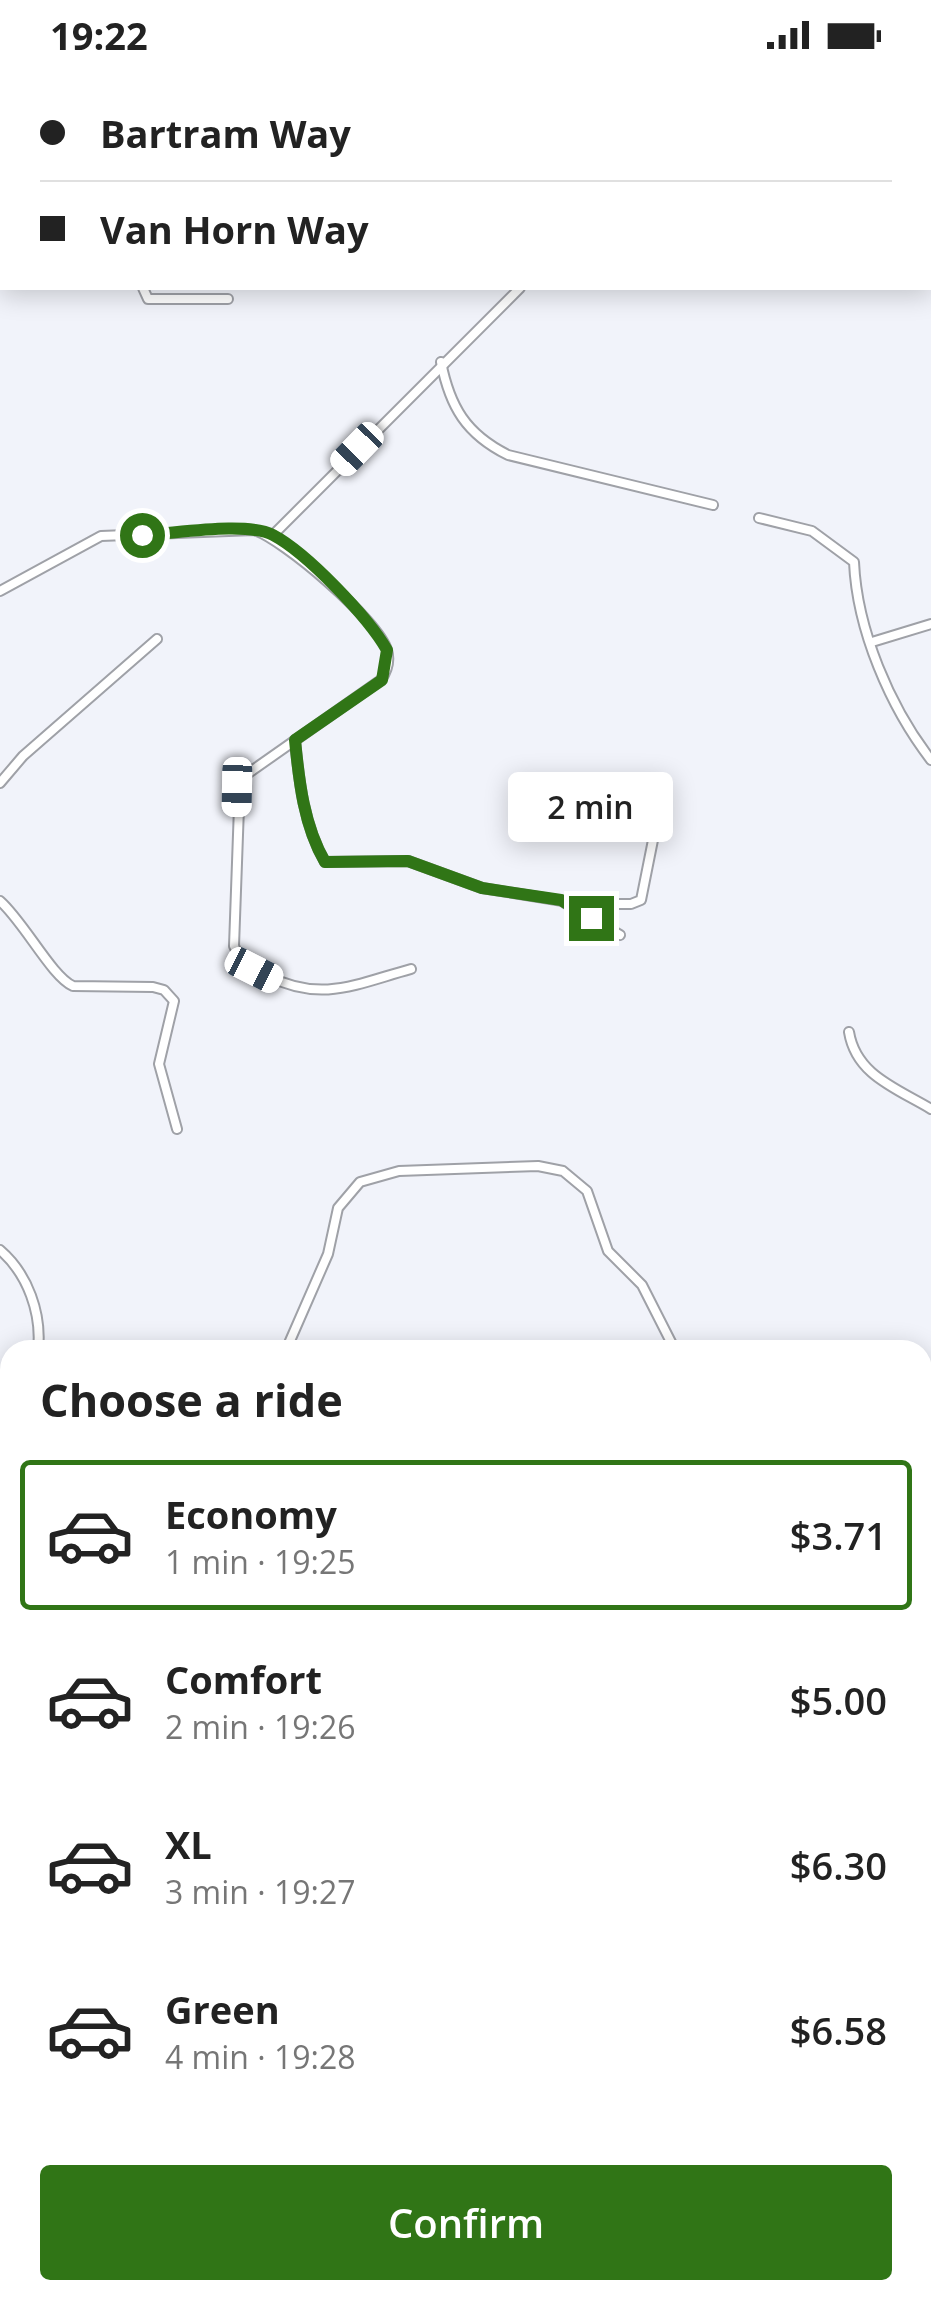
<!DOCTYPE html>
<meta charset="utf-8">
<style>
:root{--surface:#fff;--page:#f2f2f2;--text:#222;--muted:#767676;--line:#e0e0e0;--accent:#307516}
body{margin:0;font-family:"Open Sans",sans-serif;background:var(--page);color:var(--text);height:100vh;display:flex;flex-direction:column;font-size:38px;white-space:nowrap}
*{box-sizing:border-box;margin:0}
p{font-size:32px;color:var(--muted)}
.icon{flex:none;width:55px;height:55px;fill:none;stroke:currentColor;stroke-width:2;stroke-linecap:round;stroke-linejoin:round}
.map{position:relative;flex:1;overflow:hidden}
.side{position:absolute;left:0px;top:1270px;width:932px;height:960px;display:flex;flex-direction:column;background:var(--surface);border-radius:30px 30px 0 0;box-shadow:0 5px 25px #0003}
.side>*{flex:none}
.guide{position:absolute;left:0px;top:0px;width:932px;height:220px;box-shadow:0 5px 25px #0003;display:grid;align-content:center;height:220px;padding:0 40px;background:var(--surface)}
.end{position:absolute;width:45px;height:45px;margin:-22px;border:12px solid #307516;background:#fff;box-shadow:0 0 0 5px #fff}
.from{border-radius:50%}
.bubble{position:absolute;height:70px;border-radius:10px;background:var(--surface);box-shadow:0 5px 25px #0003;font-size:32px;font-weight:600;line-height:70px;text-align:center}
.car{position:absolute;width:30px;height:60px;margin:-30px -15px;border-radius:12px;box-shadow:0 0 8px 2px #0007;background:linear-gradient(#fff 24%,#345 0 40%,#fff 0 76%,#345 0 86%,#fff 0)}
.guide b{display:flex;align-items:center;gap:35px;height:95px;font-size:38px}
.guide b+b{border-top:2px solid var(--line)}
.guide i{width:25px;height:25px;background:var(--text)}
ul{padding:0;list-style:none}
li{display:flex;align-items:center;gap:30px;height:150px;margin:0 20px 15px;padding:0 20px;border:5px solid transparent;border-radius:10px}
li div{flex:1}
li b{display:block;font-size:38px}
li em{font-style:normal;font-weight:600}
li.active{border-color:var(--accent)}
li>.icon{width:90px;height:90px;stroke-width:1.5}
h2{padding:0 40px;font-size:45px;line-height:120px}
.button{display:flex;gap:20px;margin-top:auto;padding:20px 40px}
.button a{flex:1;height:115px;border-radius:10px;background:var(--accent);color:#fff;font-size:40px;font-weight:600;line-height:115px;text-align:center}
.status{display:flex;justify-content:space-between;align-items:center;height:70px;padding:0 50px;background:var(--surface);direction:ltr}
.status svg{height:28px;fill:currentColor}
.map>svg:first-child{display:block}
.lines{fill:none;stroke-linecap:round;stroke-linejoin:round}
.street-casing{stroke:#9fa1a7;stroke-width:12}
.secondary-casing{stroke:#9fa1a7;stroke-width:15}
.street{stroke:#fff;stroke-width:8}
.secondary{stroke:#ead4d5;stroke-width:10}
.route{stroke:#307516;stroke-width:12}
</style>
<div class="status"><b>19:22</b><svg viewBox="0 0 49 12"><path d="M0 12V9h3v3zM5 12V6h3v6zM10 12V3h3v9zM15 12V0h3v12zM26 1h20v11H26zM47 4h2v5h-2z"/></svg></div>
<div class="map">
<svg width="931" height="2230" viewBox="0 0 931 2230">
<rect width="100%" height="100%" fill="#f1f3fa"/>
<g class="lines">
<g class="street-casing">
<g id="street">
<path d="M626 0V2"/>
<path d="M147 2V0"/>
<path d="M0 137H2"/>
<path d="M143 218 148 229H228"/>
<path d="M441 292C450 337 466 364 508 385L713 435"/>
<path d="M759 448 812 461 854 492C857 560 890 637 931 690"/>
<path d="M273 465 520 218"/>
<path d="M0 521 101 466 254 460C283 469 378 550 387 580 390 590 387 601 381 610L240 709 234 876C241 893 252 899 268 906 322 933 356 914 411 899"/>
<path d="M872 572 931 554"/>
<path d="M295 670C299 712 304 756 325 792L408 791 482 818 581 834H631L641 830 660 735"/>
<path d="M0 713 23 686 157 569"/>
<path d="M0 831C24 852 52 907 73 916L153 917 164 920 174 931 159 994 177 1059"/>
<path d="M565 833 620 865"/>
<path d="M849 962C856 1005 896 1018 931 1039"/>
<path d="M0 1180C28 1204 42 1244 38 1280"/>
<path d="M286 1280 328 1184 338 1138 360 1112 399 1101 538 1096 563 1101 587 1121 608 1181 642 1215 674 1278"/>
<path d="M0 1371 10 1359"/>
<path d="M0 1599 10 1584"/>
<path d="M922 1916 931 1913"/>
<path d="M32 2230 35 2220"/>
<path d="M824 2230V2220"/>
</g>
</g>
<g class="secondary-casing">
<g id="secondary">
<path d="M288 0 291 2"/>
<path d="M930 26H931"/>
<path d="M0 1861 10 1855"/>
<path d="M0 2138 10 2135"/>
</g>
</g>
<use href="#street" class="street"/>
<use href="#secondary" class="secondary"/>
</g>
<g class="lines">
<path class="route" d="M142 465C173 464 246 451 273 465 307 483 368 547 387 580L382 610 295 670C299 712 304 756 325 792L408 791 482 818 561 830 591 848"/>
</g>
</svg>
<i class="end from" style="left:142px;top:465px"></i>
<i class="end" style="left:591px;top:848px"></i>
<div class="bubble" style="left:508px;top:702px;width:165px">2 min</div>
<i class="car" style="left:357px;top:379px;rotate:224deg"></i>
<i class="car" style="left:237px;top:717px;rotate:181deg"></i>
<i class="car" style="left:254px;top:900px;rotate:117deg"></i>
<div class="guide">
<b><i class="from"></i>Bartram Way</b>
<b><i></i>Van Horn Way</b>
</div>
<section class="side">
<h2>Choose a ride</h2>
<ul>
<li class="active"><svg class="icon" aria-label="car" viewBox="0 0 24 24"><path d="M5 17H2v-5l4-1 3-4h7l3 4 3 1v5h-3M9 17h6M6 11h13"/><circle cx="7" cy="17" r="2"/><circle cx="17" cy="17" r="2"/></svg><div><b>Economy</b><p>1 min · 19:25</p></div><em>$3.71</em></li>
<li><svg class="icon" aria-label="car" viewBox="0 0 24 24"><path d="M5 17H2v-5l4-1 3-4h7l3 4 3 1v5h-3M9 17h6M6 11h13"/><circle cx="7" cy="17" r="2"/><circle cx="17" cy="17" r="2"/></svg><div><b>Comfort</b><p>2 min · 19:26</p></div><em>$5.00</em></li>
<li><svg class="icon" aria-label="car" viewBox="0 0 24 24"><path d="M5 17H2v-5l4-1 3-4h7l3 4 3 1v5h-3M9 17h6M6 11h13"/><circle cx="7" cy="17" r="2"/><circle cx="17" cy="17" r="2"/></svg><div><b>XL</b><p>3 min · 19:27</p></div><em>$6.30</em></li>
<li><svg class="icon" aria-label="car" viewBox="0 0 24 24"><path d="M5 17H2v-5l4-1 3-4h7l3 4 3 1v5h-3M9 17h6M6 11h13"/><circle cx="7" cy="17" r="2"/><circle cx="17" cy="17" r="2"/></svg><div><b>Green</b><p>4 min · 19:28</p></div><em>$6.58</em></li>
</ul>
<div class="button"><a>Confirm</a></div>
</section>
</div>
